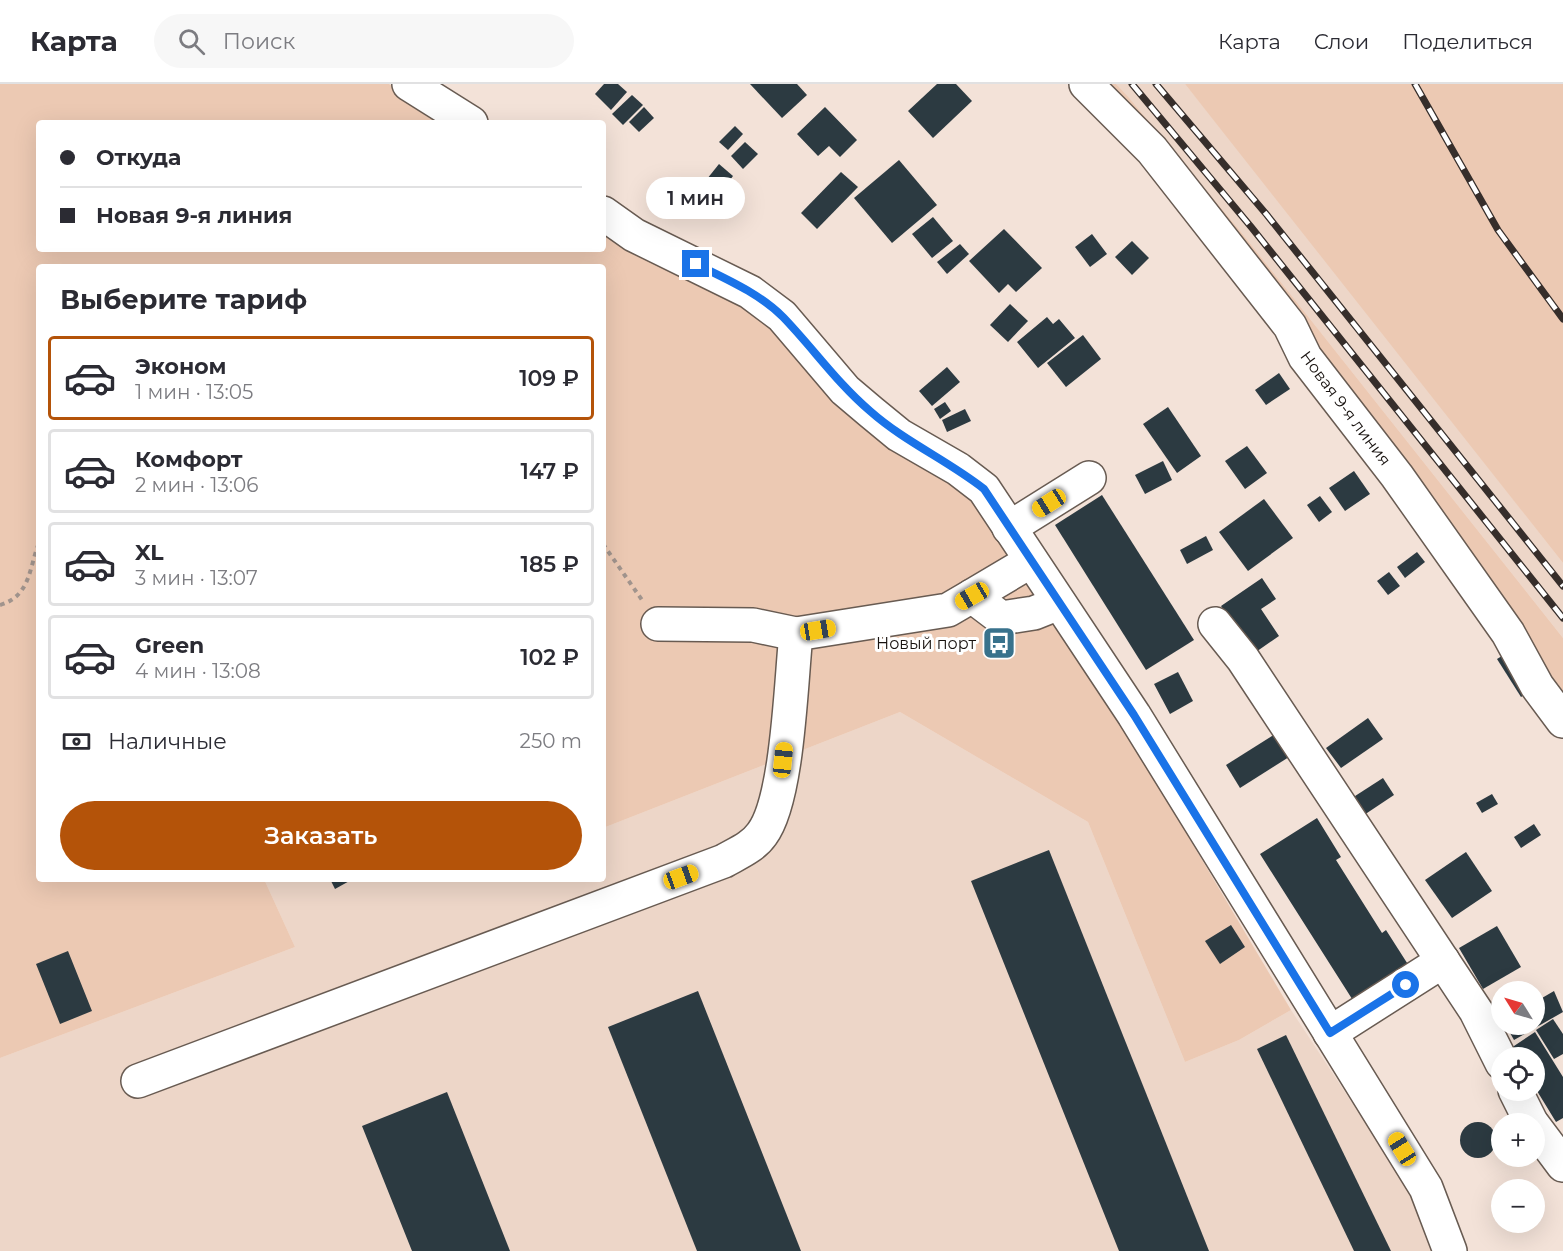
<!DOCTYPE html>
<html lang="ru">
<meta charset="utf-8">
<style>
:root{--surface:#fff;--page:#f7f7f7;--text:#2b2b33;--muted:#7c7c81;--line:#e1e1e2;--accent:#b45309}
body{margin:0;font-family:Montserrat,sans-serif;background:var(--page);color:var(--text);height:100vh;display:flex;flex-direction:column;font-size:22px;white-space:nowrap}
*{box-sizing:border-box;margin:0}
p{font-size:20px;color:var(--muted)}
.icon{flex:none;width:33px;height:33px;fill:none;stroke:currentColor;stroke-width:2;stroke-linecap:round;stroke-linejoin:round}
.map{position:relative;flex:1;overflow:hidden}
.sheet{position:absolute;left:36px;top:180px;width:570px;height:618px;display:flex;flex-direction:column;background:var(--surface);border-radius:6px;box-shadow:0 6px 24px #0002}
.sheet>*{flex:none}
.hud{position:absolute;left:36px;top:36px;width:570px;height:132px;border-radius:6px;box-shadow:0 6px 24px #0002;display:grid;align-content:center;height:132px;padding:0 24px;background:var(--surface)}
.needle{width:39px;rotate:307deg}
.controls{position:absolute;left:1491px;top:897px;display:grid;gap:12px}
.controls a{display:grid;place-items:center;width:54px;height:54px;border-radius:50%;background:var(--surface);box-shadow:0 6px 24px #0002;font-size:30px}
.end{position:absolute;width:27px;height:27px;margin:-14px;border:8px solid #1a73e8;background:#fff;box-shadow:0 0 0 3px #fff}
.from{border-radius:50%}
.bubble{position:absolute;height:42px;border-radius:21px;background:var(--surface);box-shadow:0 6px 24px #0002;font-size:20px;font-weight:600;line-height:42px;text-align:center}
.car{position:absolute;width:18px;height:36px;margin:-18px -9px;border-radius:8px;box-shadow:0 0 4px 2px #0007;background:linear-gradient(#f5c518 24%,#345 0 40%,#f5c518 0 76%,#345 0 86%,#f5c518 0)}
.hud b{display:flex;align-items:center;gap:21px;height:57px;font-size:22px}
.hud b+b{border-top:2px solid var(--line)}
.hud i{width:15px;height:15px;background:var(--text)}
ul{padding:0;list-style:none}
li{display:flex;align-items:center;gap:18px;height:84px;margin:0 12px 9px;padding:0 12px;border:3px solid var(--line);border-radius:6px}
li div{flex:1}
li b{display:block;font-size:22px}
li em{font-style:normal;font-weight:600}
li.active{border-color:var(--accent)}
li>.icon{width:54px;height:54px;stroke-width:1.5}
h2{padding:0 24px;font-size:27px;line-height:72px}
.pay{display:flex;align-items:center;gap:15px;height:66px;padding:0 24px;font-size:22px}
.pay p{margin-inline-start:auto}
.button{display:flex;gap:12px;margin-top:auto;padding:12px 24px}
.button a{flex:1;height:69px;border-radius:36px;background:var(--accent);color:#fff;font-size:24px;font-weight:600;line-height:69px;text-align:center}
header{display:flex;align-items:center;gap:36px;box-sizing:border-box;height:84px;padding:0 30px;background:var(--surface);border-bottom:2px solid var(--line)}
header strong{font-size:28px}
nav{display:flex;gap:33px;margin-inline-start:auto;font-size:21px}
.search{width:420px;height:54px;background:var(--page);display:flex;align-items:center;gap:15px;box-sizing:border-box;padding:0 21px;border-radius:33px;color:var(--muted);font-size:22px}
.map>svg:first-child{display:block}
.built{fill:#edd6c8}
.green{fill:#ecc9b3}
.building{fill:#2c3a41}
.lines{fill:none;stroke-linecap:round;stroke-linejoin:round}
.minor-casing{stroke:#685b52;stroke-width:36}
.path{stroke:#a1948d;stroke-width:4;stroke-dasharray:4.5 4.5;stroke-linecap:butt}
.minor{stroke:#fff;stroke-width:33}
.rail-casing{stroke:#362e2b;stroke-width:7}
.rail{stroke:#fff;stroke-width:4.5;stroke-dasharray:14;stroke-linecap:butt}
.route{stroke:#1a73e8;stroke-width:8}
.labels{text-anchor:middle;stroke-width:6;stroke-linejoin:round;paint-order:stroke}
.street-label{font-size:16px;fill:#18120f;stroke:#fff}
.poi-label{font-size:16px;fill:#18120f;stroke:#fff;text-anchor:end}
</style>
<header>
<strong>Карта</strong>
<div class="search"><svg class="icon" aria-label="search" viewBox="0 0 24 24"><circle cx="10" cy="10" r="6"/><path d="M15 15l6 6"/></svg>Поиск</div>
<nav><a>Карта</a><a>Слои</a><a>Поделиться</a></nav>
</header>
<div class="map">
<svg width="1563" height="1167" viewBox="0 0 1563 1167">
<rect width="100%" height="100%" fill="#f3e2d8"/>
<g class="built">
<path d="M1116 0H1185L1286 125 1563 479V554L1241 148Z"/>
<path d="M900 628 1088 738 1185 978 1239 956 1291 926 1408 1104 1433 1167H0V974L295 863 264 795H603V744Z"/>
</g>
<g class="green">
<path d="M0 0H389L450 39H39V165H603V144L747 215 977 412 1121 639 1291 926 1239 956 1185 978 1088 738 900 628 603 744V183H39V795H264L295 863 0 974Z"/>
<path d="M1077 0H1116L1129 14 1241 148 1563 554V645L1215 156Z"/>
<path d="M1185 0H1563V479Z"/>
</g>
<g class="building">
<path d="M604 0H618L627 8 611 26 595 10Z"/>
<path d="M750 0H797L807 11 782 34Z"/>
<path d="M937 0H956L972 17 933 54 908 27Z"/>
<path d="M632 11 643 21 623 41 612 30Z"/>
<path d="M644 23 654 34 639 48 629 38Z"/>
<path d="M825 23 857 56 840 73 829 62 818 72 797 50Z"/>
<path d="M735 42 743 50 728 66 719 58Z"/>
<path d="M745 58 758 70 743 85 731 72Z"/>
<path d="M899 76 937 121 892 159 854 114Z"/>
<path d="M719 80 733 92 722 107 707 95Z"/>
<path d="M841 88 858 103 817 145 801 129Z"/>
<path d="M933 133 953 157 932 174 912 150Z"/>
<path d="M1004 145 1042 184 1016 208 1008 200 999 209 969 177Z"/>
<path d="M1092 150 1107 170 1090 183 1075 163Z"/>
<path d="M1132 157 1149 174 1132 191 1115 173Z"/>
<path d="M960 160 969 170 947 190 937 178Z"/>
<path d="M1010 220 1028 237 1008 258 990 241Z"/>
<path d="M1047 233 1053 240 1059 235 1075 254 1038 284 1017 258Z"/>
<path d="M1083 251 1101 275 1066 303 1047 279Z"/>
<path d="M947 283 960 298 932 322 919 307Z"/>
<path d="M1279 289 1290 305 1266 321 1255 306Z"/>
<path d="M945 318 951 327 940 335 934 325Z"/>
<path d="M1168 323 1201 372 1177 389 1143 340Z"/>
<path d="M965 325 971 337 947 348 942 336Z"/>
<path d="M1247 362 1267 389 1245 405 1225 377Z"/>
<path d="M1163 377 1172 396 1145 410 1135 391Z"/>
<path d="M1354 387 1370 410 1345 427 1329 404Z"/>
<path d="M1102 411 1194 556 1146 586 1055 441Z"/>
<path d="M1320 412 1332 428 1319 438 1307 421Z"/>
<path d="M1264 415 1293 454 1248 487 1219 448Z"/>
<path d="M1206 452 1213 466 1187 480 1180 466Z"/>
<path d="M1417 468 1425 478 1405 494 1397 483Z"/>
<path d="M1389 488 1400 502 1388 511 1377 497Z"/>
<path d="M1262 494 1276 515 1261 525 1279 552 1253 570 1221 522Z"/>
<path d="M1510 567 1533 605 1521 613 1497 575Z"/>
<path d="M1178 588 1193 617 1170 630 1154 600Z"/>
<path d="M1368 634 1383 655 1341 684 1326 664Z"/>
<path d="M1275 650 1289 673 1240 704 1226 681Z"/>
<path d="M1383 694 1394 711 1364 731 1352 714Z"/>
<path d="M1492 710 1498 720 1482 729 1476 719Z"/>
<path d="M1317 734 1341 773 1336 776 1382 849 1386 846 1409 882 1354 918 1260 770Z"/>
<path d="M1534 740 1541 751 1521 764 1514 753Z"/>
<path d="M1049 766 1209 1167H1119L971 797Z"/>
<path d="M1466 768 1492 807 1452 834 1425 796Z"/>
<path d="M330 795H353L335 805Z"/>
<path d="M1231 841 1245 863 1220 880 1205 857Z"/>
<path d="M1497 842 1521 883 1483 905 1459 864Z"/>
<path d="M68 867 92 927 60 940 36 880Z"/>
<path d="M698 907 801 1167H697L608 943Z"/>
<path d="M1554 907 1563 928 1514 956 1505 940H1534V914L1540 911 1542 914Z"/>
<path d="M1553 935 1563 950V970L1554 975 1536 946Z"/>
<path d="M1535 948 1563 993V1034L1556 1038 1534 1002V974H1517L1511 964Z"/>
<path d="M1286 951 1391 1167H1354L1257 965Z"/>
<path d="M447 1008 510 1167H412L362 1042Z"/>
<circle cx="1478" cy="1056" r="18"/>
</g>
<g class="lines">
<g class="minor-casing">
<g id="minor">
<path d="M409 0 471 39"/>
<path d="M1086 0 1152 66 1290 242 1305 273 1397 392 1508 549 1537 602 1563 637"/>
<path d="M603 129 634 151 750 208 782 232 845 306 871 328 899 351 958 385 984 405 1134 631 1426 1104 1450 1167"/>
<path d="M1009 444 1089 394"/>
<path d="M1031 477 972 512 1001 534 1034 529 1059 519"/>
<path d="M658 540 753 541 796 550"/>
<path d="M1215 540 1243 575 1476 927 1502 979"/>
<path d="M1330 949 1443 877"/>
<path d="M138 997 724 777C738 769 753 763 762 750 788 716 791 596 796 550L948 526 972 512"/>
<path d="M1515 1006 1532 1040"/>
<path d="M1534 1042 1563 1081"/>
</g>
</g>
<g class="path">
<path d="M603 460 642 516"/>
<path d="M0 521C31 512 29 483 39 459"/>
</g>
<use href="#minor" class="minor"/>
<g class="rail-casing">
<g id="rail">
<path d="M1132 0 1252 144 1563 534"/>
<path d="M1156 0 1267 131 1563 502"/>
<path d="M1415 0 1498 146 1563 235"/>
</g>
</g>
<use href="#rail" class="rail"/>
</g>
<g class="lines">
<path class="route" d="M696 180C726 195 759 209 783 233 813 264 837 299 870 327 905 358 947 376 984 405L1134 631 1330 949 1406 901"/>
</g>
<defs>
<g id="bus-square" transform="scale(1.725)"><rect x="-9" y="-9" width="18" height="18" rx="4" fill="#39728c" stroke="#fff"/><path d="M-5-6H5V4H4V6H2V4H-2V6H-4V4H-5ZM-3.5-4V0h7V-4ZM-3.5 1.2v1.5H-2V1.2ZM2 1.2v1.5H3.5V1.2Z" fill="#fff"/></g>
</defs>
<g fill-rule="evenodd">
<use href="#bus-square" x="999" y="559"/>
</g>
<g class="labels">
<g class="street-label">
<text transform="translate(1346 324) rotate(53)" y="6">Новая 9-я линия</text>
</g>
<g class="poi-label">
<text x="976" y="565">Новый порт</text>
</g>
</g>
</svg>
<div class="controls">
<a><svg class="needle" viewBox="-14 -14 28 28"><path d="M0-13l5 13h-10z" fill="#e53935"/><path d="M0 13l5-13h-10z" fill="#7c7c81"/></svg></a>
<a><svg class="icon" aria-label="locate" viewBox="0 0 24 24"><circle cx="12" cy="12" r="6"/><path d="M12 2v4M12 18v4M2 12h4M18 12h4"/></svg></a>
<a>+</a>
<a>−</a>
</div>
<i class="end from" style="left:1406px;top:901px"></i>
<i class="end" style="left:696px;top:180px"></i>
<div class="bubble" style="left:646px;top:93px;width:99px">1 мин</div>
<i class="car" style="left:1049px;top:419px;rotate:238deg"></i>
<i class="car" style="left:972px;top:512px;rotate:240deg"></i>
<i class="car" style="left:818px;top:546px;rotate:81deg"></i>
<i class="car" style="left:783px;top:676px;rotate:6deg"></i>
<i class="car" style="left:681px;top:793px;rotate:70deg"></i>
<i class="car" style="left:1402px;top:1065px;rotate:328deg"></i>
<div class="hud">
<b><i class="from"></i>Откуда</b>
<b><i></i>Новая 9-я линия</b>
</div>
<section class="sheet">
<h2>Выберите тариф</h2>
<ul>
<li class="active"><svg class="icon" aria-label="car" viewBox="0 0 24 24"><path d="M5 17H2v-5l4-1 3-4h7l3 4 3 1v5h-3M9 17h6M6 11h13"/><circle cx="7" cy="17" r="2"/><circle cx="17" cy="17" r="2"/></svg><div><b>Эконом</b><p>1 мин · 13:05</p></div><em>109 ₽</em></li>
<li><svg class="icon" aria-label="car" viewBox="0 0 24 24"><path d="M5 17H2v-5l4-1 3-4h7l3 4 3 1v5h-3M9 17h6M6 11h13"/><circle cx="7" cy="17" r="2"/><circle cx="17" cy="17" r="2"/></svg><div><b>Комфорт</b><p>2 мин · 13:06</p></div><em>147 ₽</em></li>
<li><svg class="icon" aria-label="car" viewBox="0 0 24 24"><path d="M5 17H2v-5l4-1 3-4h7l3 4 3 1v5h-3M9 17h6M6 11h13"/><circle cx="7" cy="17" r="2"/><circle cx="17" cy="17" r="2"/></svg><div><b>XL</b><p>3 мин · 13:07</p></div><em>185 ₽</em></li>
<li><svg class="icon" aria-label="car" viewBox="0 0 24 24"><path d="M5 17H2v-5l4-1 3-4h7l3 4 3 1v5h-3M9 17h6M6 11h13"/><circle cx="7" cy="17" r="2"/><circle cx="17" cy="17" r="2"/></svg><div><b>Green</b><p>4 мин · 13:08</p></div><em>102 ₽</em></li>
</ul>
<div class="pay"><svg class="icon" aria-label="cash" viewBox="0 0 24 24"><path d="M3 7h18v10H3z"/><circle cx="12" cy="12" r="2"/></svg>Наличные<p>250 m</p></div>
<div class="button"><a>Заказать</a></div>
</section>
</div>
